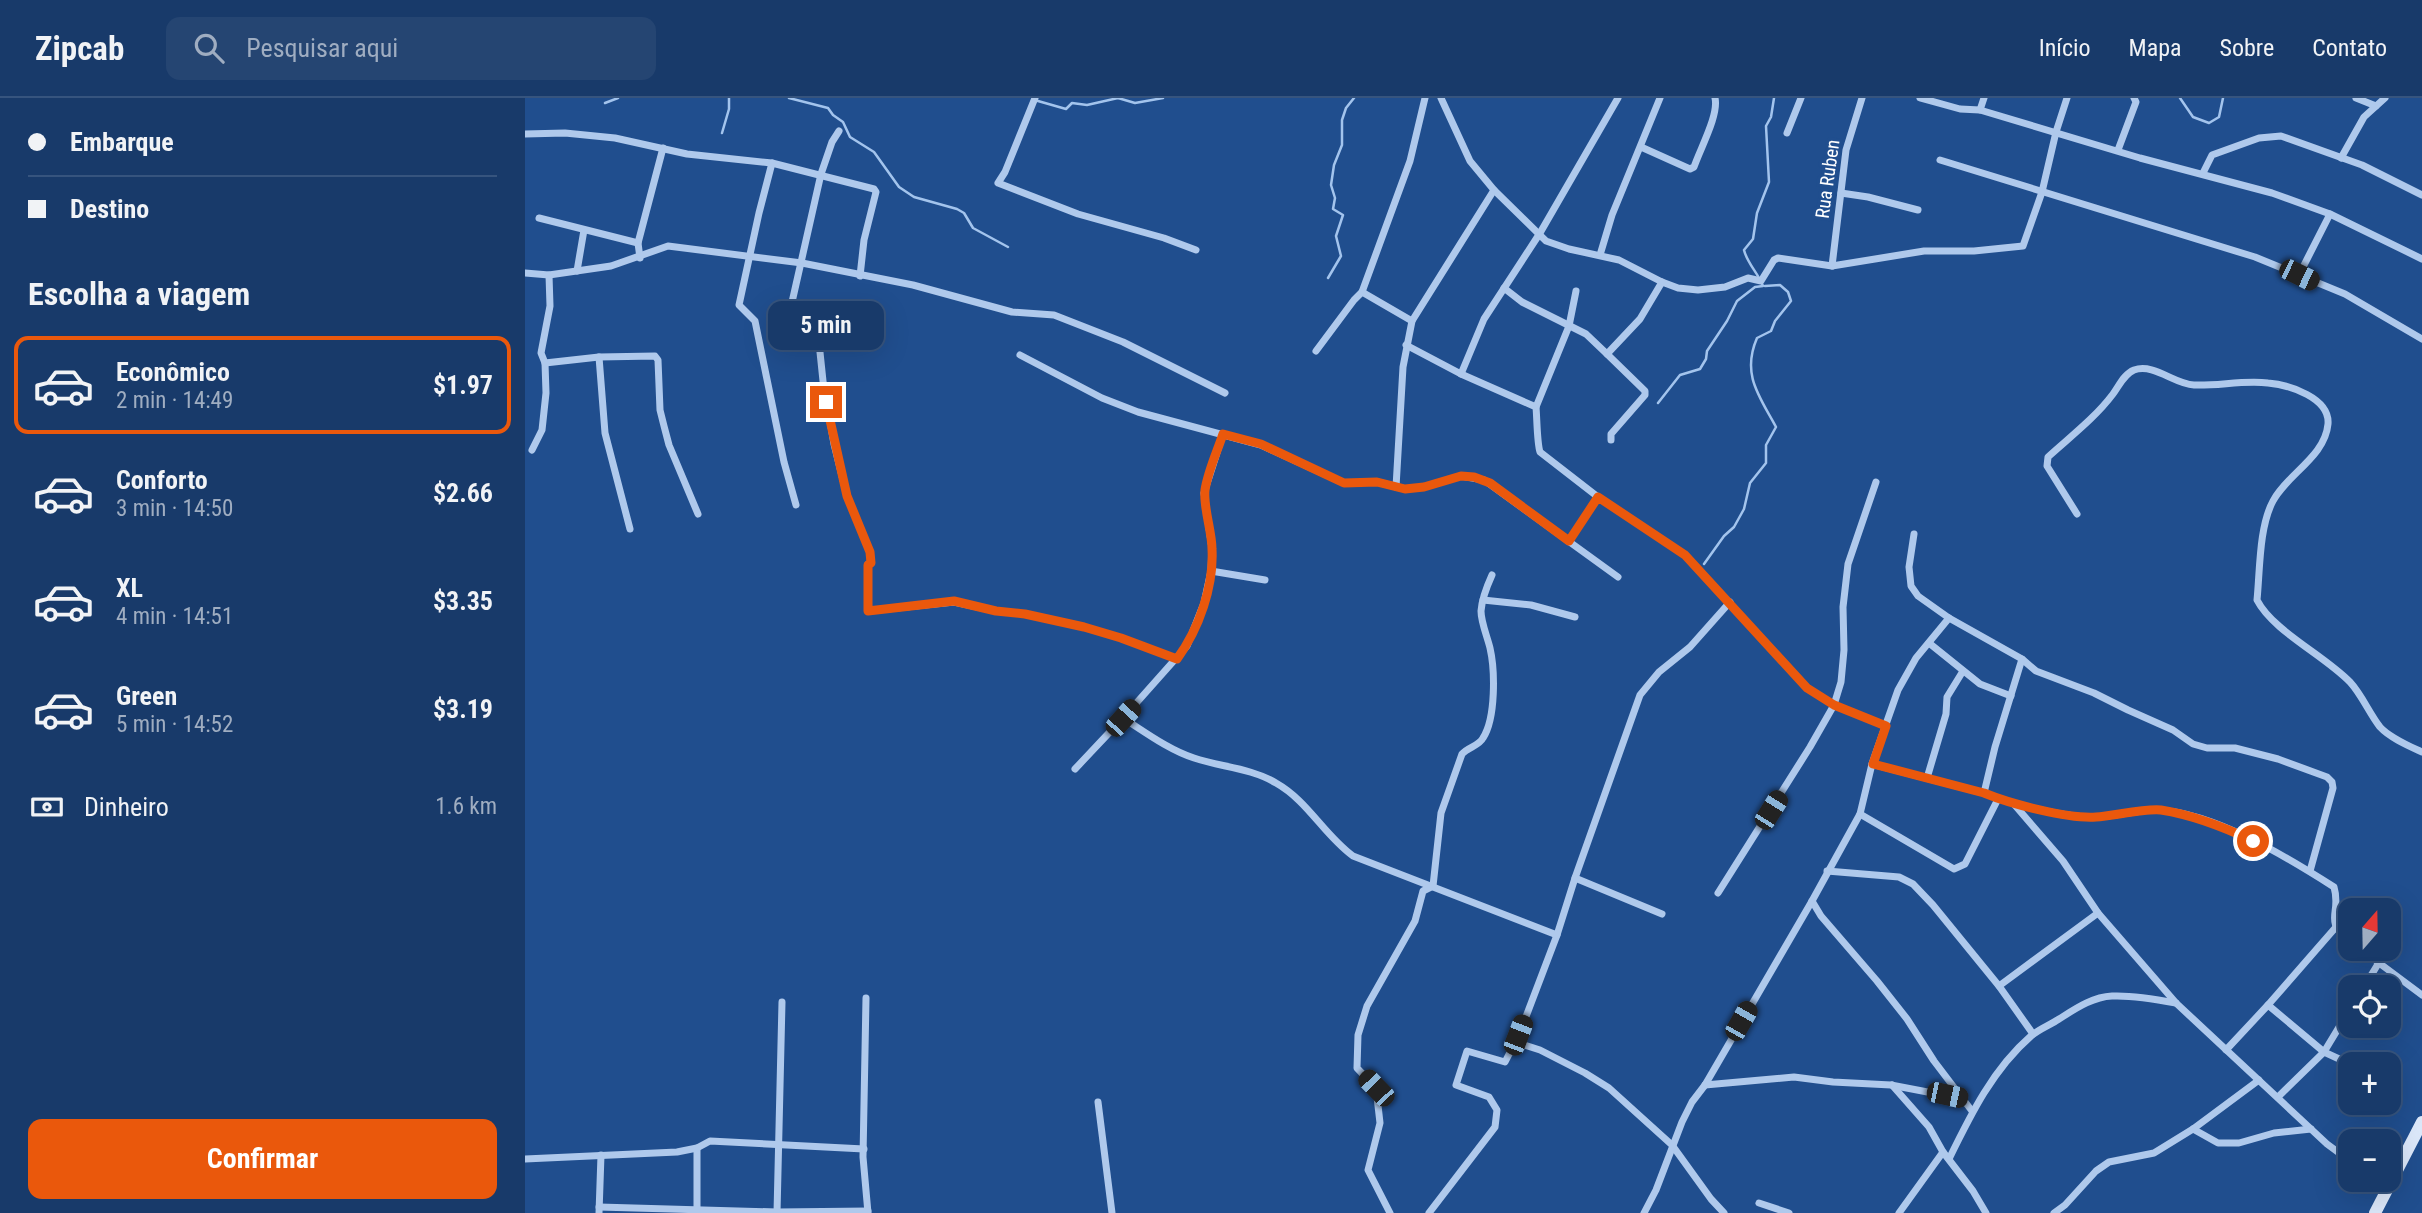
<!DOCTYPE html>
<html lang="pt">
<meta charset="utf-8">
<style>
:root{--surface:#183a6a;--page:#254572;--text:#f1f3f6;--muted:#9fadc1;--line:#36547e;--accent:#ea580c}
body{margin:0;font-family:"Roboto Condensed",sans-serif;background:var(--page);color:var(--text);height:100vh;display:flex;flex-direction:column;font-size:26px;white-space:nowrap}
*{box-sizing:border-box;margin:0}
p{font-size:23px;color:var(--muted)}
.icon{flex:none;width:38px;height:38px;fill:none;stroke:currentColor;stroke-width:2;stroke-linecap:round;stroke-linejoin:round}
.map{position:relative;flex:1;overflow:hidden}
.side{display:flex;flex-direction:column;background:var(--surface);width:525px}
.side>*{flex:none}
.banner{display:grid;align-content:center;height:154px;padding:0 28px;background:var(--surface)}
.needle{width:46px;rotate:20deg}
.fabs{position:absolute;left:1813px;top:800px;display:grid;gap:14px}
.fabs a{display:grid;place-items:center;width:63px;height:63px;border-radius:14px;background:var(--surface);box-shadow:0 7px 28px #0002,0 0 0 2px var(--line);font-size:35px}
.end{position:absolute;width:32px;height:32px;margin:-16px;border:9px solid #ea580c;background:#fff;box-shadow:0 0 0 4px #fff}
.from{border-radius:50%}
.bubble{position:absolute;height:49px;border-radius:14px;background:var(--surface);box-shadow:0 7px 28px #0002,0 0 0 2px var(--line);font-size:23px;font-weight:700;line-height:49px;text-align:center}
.car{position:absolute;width:21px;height:42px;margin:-21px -10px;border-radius:9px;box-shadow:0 0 5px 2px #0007;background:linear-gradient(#222 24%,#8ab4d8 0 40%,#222 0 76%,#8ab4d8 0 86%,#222 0)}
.banner b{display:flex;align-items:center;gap:24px;height:66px;font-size:26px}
.banner b+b{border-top:2px solid var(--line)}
.banner i{width:18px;height:18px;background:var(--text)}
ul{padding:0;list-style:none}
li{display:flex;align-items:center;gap:21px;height:98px;margin:0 14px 10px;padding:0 14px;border:4px solid transparent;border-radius:14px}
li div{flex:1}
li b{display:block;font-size:26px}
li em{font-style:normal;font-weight:700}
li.current{border-color:var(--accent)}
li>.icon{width:63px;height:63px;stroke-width:1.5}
h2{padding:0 28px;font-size:32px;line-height:84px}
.pay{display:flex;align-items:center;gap:18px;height:77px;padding:0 28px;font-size:26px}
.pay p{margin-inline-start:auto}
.cta{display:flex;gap:14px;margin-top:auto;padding:14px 28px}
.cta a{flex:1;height:80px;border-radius:14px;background:var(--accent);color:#fff;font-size:28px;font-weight:700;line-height:80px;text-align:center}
header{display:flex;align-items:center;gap:42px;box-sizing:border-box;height:98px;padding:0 35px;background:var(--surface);border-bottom:2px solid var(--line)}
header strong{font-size:33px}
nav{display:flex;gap:38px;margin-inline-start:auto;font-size:24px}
.search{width:490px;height:63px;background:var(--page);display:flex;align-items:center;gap:18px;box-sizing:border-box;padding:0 24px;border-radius:14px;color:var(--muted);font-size:26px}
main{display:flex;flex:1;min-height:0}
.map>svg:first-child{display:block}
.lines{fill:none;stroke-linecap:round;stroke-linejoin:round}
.stream{stroke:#a3c4ed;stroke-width:2.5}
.street{stroke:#afc9ec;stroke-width:7}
.secondary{stroke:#dbe7f9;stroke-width:12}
.route{stroke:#ea580c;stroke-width:9}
.labels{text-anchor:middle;stroke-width:7;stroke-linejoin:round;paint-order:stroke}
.street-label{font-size:19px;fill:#fff;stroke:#204e8e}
</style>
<header>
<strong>Zipcab</strong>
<div class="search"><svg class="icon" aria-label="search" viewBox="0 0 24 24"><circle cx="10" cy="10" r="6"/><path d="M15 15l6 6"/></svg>Pesquisar aqui</div>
<nav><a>Início</a><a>Mapa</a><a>Sobre</a><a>Contato</a></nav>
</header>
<main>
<section class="side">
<div class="banner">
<b><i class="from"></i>Embarque</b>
<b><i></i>Destino</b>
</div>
<h2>Escolha a viagem</h2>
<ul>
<li class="current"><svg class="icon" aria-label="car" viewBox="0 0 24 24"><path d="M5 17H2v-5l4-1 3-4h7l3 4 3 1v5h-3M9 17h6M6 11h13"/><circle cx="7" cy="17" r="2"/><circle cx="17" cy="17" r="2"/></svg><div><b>Econômico</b><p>2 min · 14:49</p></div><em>$1.97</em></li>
<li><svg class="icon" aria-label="car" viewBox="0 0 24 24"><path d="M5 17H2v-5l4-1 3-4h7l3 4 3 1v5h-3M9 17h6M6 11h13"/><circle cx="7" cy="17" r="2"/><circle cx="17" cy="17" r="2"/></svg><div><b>Conforto</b><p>3 min · 14:50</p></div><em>$2.66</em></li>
<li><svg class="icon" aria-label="car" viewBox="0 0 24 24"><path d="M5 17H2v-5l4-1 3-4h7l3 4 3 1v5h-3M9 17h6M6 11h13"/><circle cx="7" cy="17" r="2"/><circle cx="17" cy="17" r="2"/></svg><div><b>XL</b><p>4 min · 14:51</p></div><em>$3.35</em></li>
<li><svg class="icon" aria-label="car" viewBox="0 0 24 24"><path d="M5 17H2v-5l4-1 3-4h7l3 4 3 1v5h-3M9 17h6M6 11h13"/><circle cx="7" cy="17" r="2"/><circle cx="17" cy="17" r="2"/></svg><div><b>Green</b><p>5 min · 14:52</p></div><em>$3.19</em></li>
</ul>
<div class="pay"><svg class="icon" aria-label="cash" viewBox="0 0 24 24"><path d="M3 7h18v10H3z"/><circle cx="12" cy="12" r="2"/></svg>Dinheiro<p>1.6 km</p></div>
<div class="cta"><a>Confirmar</a></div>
</section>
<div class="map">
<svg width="1897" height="1115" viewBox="0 0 1897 1115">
<rect width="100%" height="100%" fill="#204e8e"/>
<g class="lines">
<g class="stream">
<path d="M264 0 303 10 308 17 318 24 325 39 349 54 374 89 389 99 432 111 439 115 448 130 483 149"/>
<path d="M593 0 610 5 638 0"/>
<path d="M1655 0 1668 19 1684 25 1694 19 1698 0"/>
<path d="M513 3 541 11 547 5 562 7 593 0"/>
<path d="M80 5 93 0"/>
<path d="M197 35 204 11V0"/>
<path d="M803 180 816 158 811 138 818 117 808 111 810 100 806 87 809 67 817 47V22L821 10 829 0"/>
<path d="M1133 305 1155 277 1175 271 1181 261 1182 253 1202 223 1212 203 1230 189 1238 188C1233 175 1222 165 1219 152L1228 141 1232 115 1244 84 1241 28 1246 19 1249 0"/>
<path d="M1179 466 1199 438 1209 429 1219 411 1225 385 1241 365V347L1251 329C1235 299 1216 277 1232 240L1246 233 1250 223 1266 203 1263 194 1255 187 1240 188"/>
</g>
<g class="street">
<path d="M510 0 480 74 473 85 553 116 639 140 671 152"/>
<path d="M916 0 945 63 969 92 1021 143 1044 151 1094 162 1137 184 1153 190 1173 192 1200 189 1223 180 1236 183 1249 162 1253 160 1307 168 1399 153H1449L1498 148 1517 94 1531 34 1542 0"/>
<path d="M1395 0 1435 11 1455 12 1615 60 1747 95 1805 116 1897 161"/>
<path d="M1831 0 1851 8"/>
<path d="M1455 12 1459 0"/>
<path d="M314 33 307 44 296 76 265 213 281 221 293 235 298 283 309 346 322 398 345 454 346 465 343 466V513L429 504 471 513 500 516 559 529 596 540 652 561"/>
<path d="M1262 35 1276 0"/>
<path d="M0 36 40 35 90 40 162 56 247 65 349 91 351 94 339 142 335 178"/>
<path d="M1116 49 1165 71 1169 69C1175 51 1194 17 1190 0"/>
<path d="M1593 52 1611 4 1609 0"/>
<path d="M1816 60 1839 19 1860 0"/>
<path d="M1415 62 1730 159 1820 196 1897 241"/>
<path d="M247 65 234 115 214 207 230 223 259 364 271 407"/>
<path d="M1678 75 1687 57 1734 40 1756 38 1837 67 1897 97"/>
<path d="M1316 95 1343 99 1393 112"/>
<path d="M14 120 113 145"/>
<path d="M1075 157 1087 117 1135 0"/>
<path d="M115 160 113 145 138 50"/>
<path d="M1307 168 1321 52 1337 0"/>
<path d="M52 173 59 132"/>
<path d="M0 175 24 177 86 168 143 148 277 165 388 187 487 214 529 217 598 244 700 295"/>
<path d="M1774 177 1805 116"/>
<path d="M979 190 997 204 1061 236 1082 256 1115 221 1137 184"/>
<path d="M837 194 887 223"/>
<path d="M881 247 936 276 1011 309C1012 320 1012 345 1015 354L1073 399 1160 457 1282 590 1309 607 1361 628"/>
<path d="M791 253 829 202 837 194 885 63 900 0"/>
<path d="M1082 256 1120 293V297L1086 336V342"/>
<path d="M495 257 577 300 613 314 736 347 819 385 852 384 880 391 899 389 936 378 959 382 1093 479"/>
<path d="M74 259 80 335 105 431"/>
<path d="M20 265 74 259 130 258 133 262 135 312 139 328 144 347 173 416"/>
<path d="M936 276 959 221 1015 135 1093 0"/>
<path d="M1011 309 1044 228 1051 193"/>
<path d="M7 352 17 332 21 295 20 265 16 255 25 208 24 177"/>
<path d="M871 389 878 269 887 223 969 92"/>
<path d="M1552 416 1522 368 1523 359C1545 339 1570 320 1588 296 1594 288 1599 276 1609 272 1629 265 1649 286 1669 287 1693 288 1719 282 1743 285 1765 287 1805 300 1803 326 1800 359 1762 376 1748 403 1734 429 1735 472 1732 502 1748 533 1799 557 1825 584 1837 597 1844 615 1855 629 1865 640 1884 648 1897 654"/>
<path d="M1389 436 1384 469 1386 488 1393 498 1424 520 1497 561 1511 573 1569 595 1603 612 1648 632 1668 646 1682 650H1710L1753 661 1802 679 1807 684 1808 690 1785 773"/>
<path d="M1044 443 1073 399"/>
<path d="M686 473 740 482"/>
<path d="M958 502 1006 507 1050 519"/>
<path d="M1404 545 1455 586 1486 598"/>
<path d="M598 620C620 634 644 652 669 660 696 669 726 670 751 685 783 703 799 737 828 758L1032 837"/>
<path d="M1347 666 1459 695C1486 706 1541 720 1569 719 1589 719 1616 711 1633 712 1690 715 1762 759 1809 789 1817 816 1797 822 1825 844"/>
<path d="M550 671 598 620 662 548 679 505 686 473 687 451 679 395 698 336"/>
<path d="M1402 680 1421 616 1422 599 1438 573"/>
<path d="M1459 695 1470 649 1497 561"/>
<path d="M1488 705 1538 763 1573 815 1651 905 1802 1046 1825 1063"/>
<path d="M1335 716 1429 771 1440 766 1473 701"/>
<path d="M1302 773 1374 779 1388 786 1408 807 1474 888 1508 936"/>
<path d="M1050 780 1137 816"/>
<path d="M1193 795 1285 649 1309 607 1316 584 1319 552 1318 509 1323 466 1351 384"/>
<path d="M1287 803 1296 818 1352 883 1382 921 1409 963 1447 1013"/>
<path d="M1834 850 1897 897"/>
<path d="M1474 888 1573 815"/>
<path d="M1839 889 1853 866"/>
<path d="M341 900 338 1059 343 1115"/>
<path d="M1743 907 1799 954 1825 966"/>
<path d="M990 944 1015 952 1060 975 1084 990 1147 1047 1186 1101 1199 1115"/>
<path d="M1701 952 1743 907 1811 829"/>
<path d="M1180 987 1269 979 1308 984 1366 987 1439 1001"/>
<path d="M1367 987 1404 1029 1418 1054 1448 1093 1461 1115"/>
<path d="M1753 999 1799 954 1825 911"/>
<path d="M573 1004 587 1115"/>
<path d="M1668 1031 1693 1045H1714L1749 1035 1786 1031"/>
<path d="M172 1050V1115"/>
<path d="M0 1061 152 1054 172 1050 185 1043 339 1051"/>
<path d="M1424 1061C1446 1016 1468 971 1506 938 1514 931 1525 927 1534 921 1550 911 1567 899 1587 898 1608 897 1630 901 1651 905"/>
<path d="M1234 1105 1264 1115"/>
<path d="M74 1109 252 1114 343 1113"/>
<path d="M74 1115 76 1057"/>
<path d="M252 1115 257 904"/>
<path d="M865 1115 843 1072 855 1025 851 990 832 970 833 937 842 908 890 823 898 793 908 788 916 715 937 656C943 649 954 648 958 640 971 620 970 572 965 550 962 538 956 524 956 513 957 500 962 488 967 477"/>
<path d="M904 1115 970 1029 972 1012 964 999 931 987 942 953 980 964 994 937 1032 837 1050 780 1115 597 1134 574 1165 549 1205 504"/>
<path d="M1119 1115 1131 1092 1157 1024 1167 1004 1180 987 1287 803 1335 716 1347 666 1373 592 1391 560 1424 520"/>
<path d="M1374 1115 1418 1054"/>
<path d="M1529 1115 1540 1107 1571 1073 1584 1064 1629 1055 1668 1031 1734 982"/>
</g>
<path class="secondary" d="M1850 1115 1897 1024"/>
</g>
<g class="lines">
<path class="route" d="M301 304 322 398 345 454 346 465 343 467V513L429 503 471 513 500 516 559 529 596 540 652 561C674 531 689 488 687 451 687 433 678 409 680 392 683 373 692 354 698 336L736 346 819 385 852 384 880 391 899 389 936 378 949 379 965 385 1044 443 1073 399 1160 457 1282 590 1309 607 1361 628 1348 666 1459 695C1486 706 1543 721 1571 719 1588 718 1621 710 1636 712 1668 717 1699 729 1728 743"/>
</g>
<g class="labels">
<g class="street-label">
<text transform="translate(1302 81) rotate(-82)" y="7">Rua Ruben</text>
</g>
</g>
</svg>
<div class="fabs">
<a><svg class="needle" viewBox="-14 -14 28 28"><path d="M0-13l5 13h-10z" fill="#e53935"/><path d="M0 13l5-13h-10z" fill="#9fadc1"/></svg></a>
<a><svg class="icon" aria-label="locate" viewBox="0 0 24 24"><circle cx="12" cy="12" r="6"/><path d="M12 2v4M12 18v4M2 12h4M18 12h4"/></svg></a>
<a>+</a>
<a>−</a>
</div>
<i class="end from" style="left:1728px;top:743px"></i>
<i class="end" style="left:301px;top:304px"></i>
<div class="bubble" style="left:243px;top:203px;width:116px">5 min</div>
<i class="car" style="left:1774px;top:177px;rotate:116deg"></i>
<i class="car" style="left:598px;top:620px;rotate:42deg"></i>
<i class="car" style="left:1246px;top:712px;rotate:32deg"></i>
<i class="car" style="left:1216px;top:923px;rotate:30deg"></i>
<i class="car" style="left:993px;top:937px;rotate:21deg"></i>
<i class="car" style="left:851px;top:990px;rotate:316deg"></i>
<i class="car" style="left:1422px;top:997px;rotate:102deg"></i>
</div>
</main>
